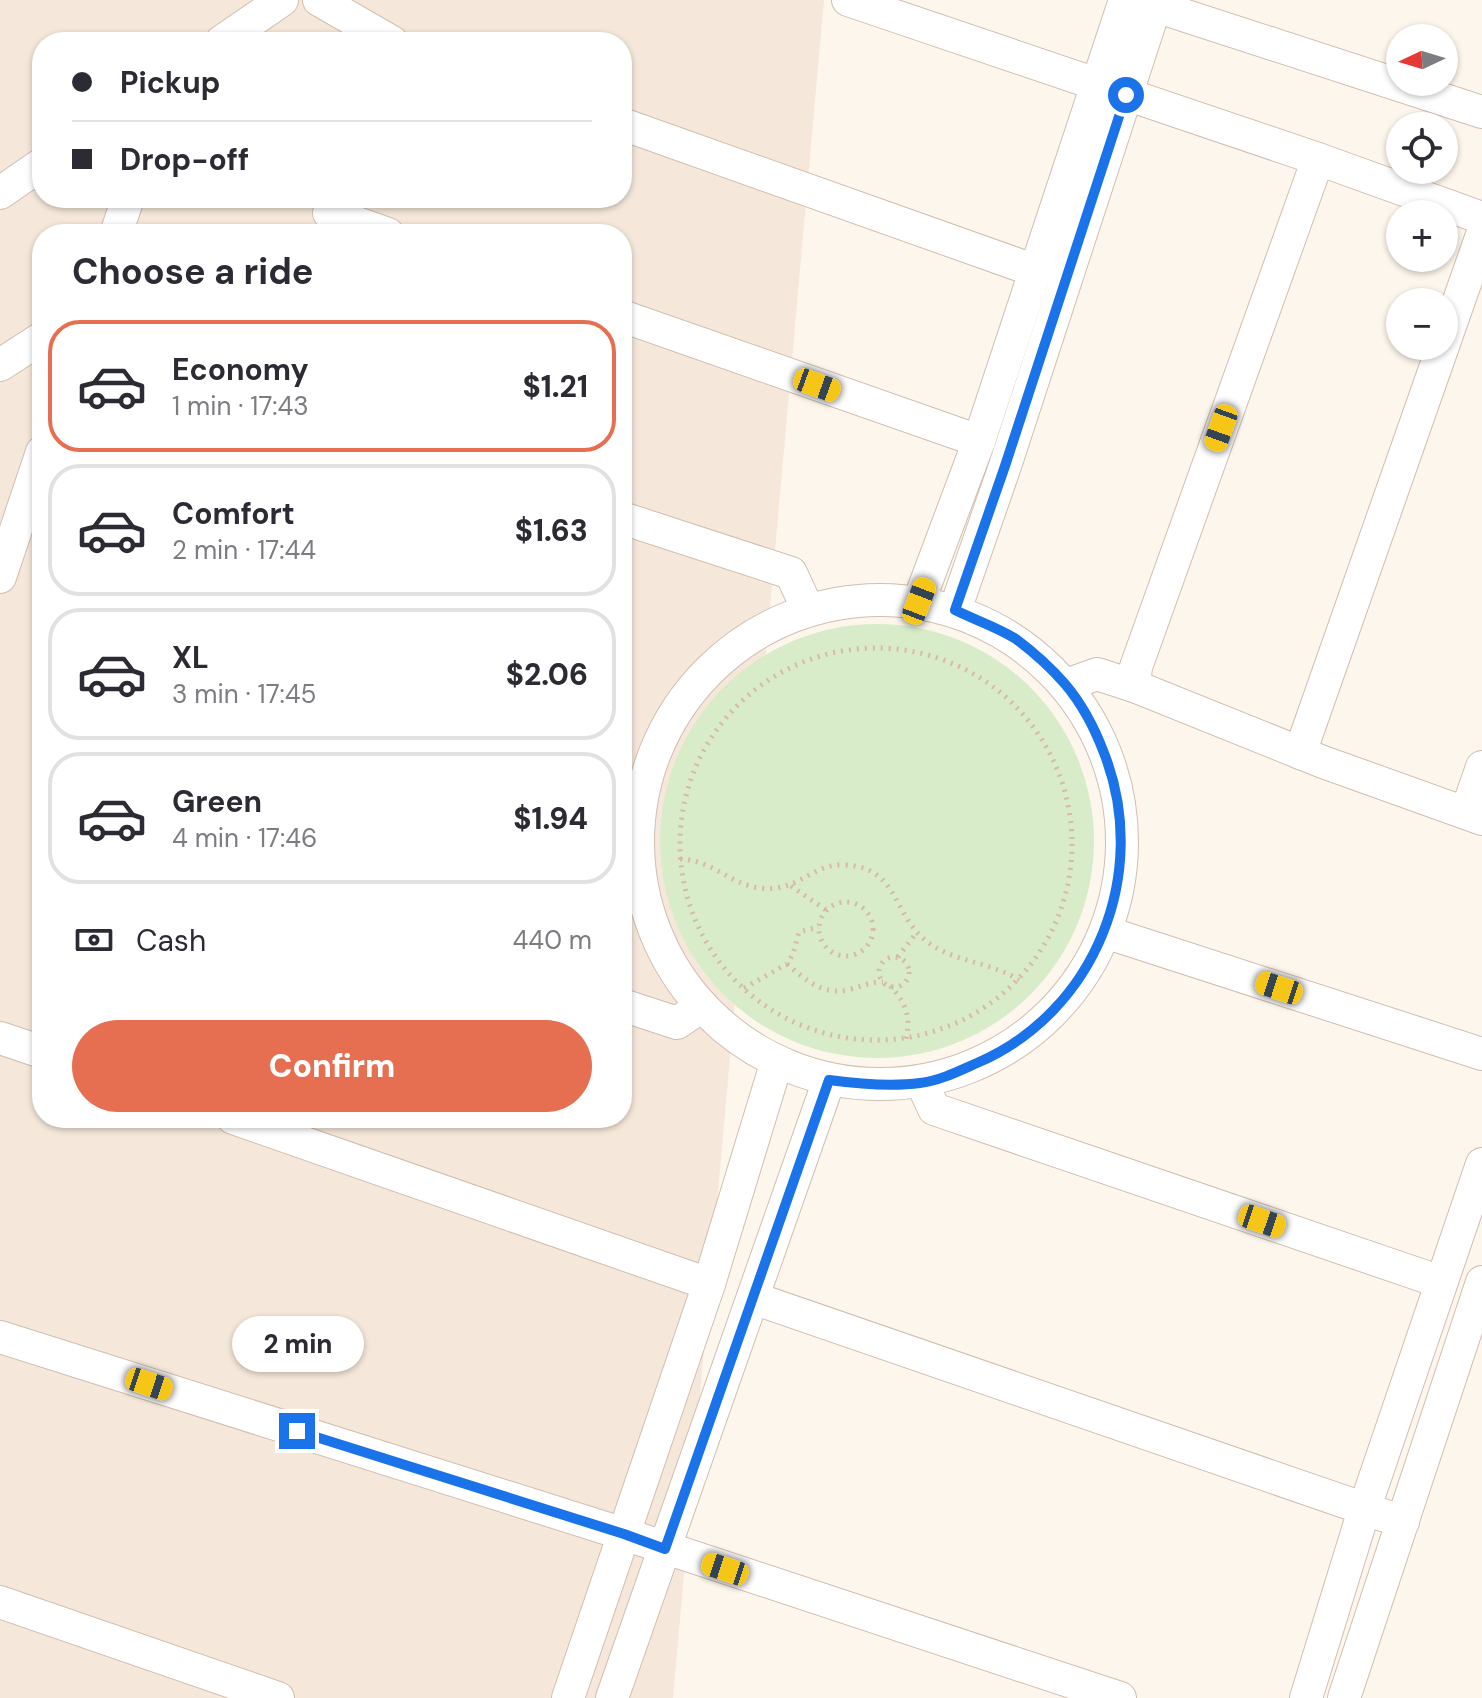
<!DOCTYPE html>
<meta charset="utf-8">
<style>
:root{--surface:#fff;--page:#f7f7f7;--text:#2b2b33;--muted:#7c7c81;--line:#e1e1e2;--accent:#e76f51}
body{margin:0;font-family:"DM Sans",sans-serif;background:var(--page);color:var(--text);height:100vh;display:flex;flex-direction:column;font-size:30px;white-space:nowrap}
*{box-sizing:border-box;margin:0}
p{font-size:26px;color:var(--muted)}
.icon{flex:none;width:44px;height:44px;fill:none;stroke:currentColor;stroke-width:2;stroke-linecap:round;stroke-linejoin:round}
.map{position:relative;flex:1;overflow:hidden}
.drawer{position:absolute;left:32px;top:224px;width:600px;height:904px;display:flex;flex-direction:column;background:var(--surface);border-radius:32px;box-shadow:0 2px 6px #0004}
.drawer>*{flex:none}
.top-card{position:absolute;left:32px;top:32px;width:600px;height:176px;border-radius:32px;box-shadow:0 2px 6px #0004;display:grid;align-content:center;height:176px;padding:0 40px;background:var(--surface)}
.needle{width:52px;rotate:266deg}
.controls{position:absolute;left:1386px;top:24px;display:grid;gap:16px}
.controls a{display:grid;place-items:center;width:72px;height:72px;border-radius:50%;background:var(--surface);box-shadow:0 2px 6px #0004;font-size:40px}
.end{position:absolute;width:36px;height:36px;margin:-18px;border:10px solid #1a73e8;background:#fff;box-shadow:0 0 0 4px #fff}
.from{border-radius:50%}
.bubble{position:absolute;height:56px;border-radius:28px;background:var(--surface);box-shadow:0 2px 6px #0004;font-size:26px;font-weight:800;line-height:56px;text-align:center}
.car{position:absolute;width:24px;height:48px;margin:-24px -12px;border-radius:10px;box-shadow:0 0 6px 2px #0007;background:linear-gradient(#f5c518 24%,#345 0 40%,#f5c518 0 76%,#345 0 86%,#f5c518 0)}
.top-card b{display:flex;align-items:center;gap:28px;height:76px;font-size:30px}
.top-card b+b{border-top:2px solid var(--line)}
.top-card i{width:20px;height:20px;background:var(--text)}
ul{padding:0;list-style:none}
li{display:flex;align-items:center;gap:24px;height:132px;margin:0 16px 12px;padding:0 24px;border:4px solid var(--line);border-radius:32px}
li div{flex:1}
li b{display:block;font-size:30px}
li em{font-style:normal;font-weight:800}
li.selected{border-color:var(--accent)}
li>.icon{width:72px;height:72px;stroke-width:1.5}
h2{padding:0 40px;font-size:36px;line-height:96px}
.pay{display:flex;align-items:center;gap:20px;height:88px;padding:0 40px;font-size:30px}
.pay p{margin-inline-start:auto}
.cta{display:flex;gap:16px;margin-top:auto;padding:16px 40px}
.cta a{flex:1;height:92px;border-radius:48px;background:var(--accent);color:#fff;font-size:32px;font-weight:800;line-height:92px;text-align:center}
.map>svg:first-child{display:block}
.residential{fill:#f5e8da;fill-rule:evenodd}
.green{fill:#d8ecc9}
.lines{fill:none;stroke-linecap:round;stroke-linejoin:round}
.minor-casing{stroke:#d1beb0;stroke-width:34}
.path{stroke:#d9b8a5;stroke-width:5;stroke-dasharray:2 6;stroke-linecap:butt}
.minor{stroke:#fff;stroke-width:32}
.route{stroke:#1a73e8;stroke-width:10}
</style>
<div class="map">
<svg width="1482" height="1698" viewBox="0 0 1482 1698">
<rect width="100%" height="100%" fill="#fdf6ec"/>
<path class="residential" d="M0 0H824L673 1698H0ZM42 42H622V198H42ZM42 234H622V1118H42Z"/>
<circle class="green" cx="877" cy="841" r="217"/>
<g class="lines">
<g class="minor-casing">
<g id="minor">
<path d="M319 0 392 42"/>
<path d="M848 0 1318 159 1482 218"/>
<path d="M1137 0 1482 112"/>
<path d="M221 42 282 0"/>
<path d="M622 124 1036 271"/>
<path d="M0 193 42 164"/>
<path d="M329 213 388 234"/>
<path d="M116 234 128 198"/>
<path d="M622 316 979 441"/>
<path d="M1444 343 1482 235"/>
<path d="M0 365 42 338"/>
<path d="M622 518 791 573 808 610"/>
<path d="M0 577 42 452"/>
<circle cx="880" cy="842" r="242"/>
<path d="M919 601 979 441 1125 0"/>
<path d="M955 610 1005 466 1155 7"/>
<path d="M1066 685 1097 674 1134 686 1323 762 1482 819"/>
<path d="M1134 686 1136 667 1318 159"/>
<path d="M1300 753 1443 346"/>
<path d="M1466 813 1482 767"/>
<path d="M1105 932 1482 1054"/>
<path d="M622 1005 677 1023 702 1006"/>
<path d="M0 1038 42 1052"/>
<path d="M922 1083 934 1109 1441 1282"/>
<path d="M233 1118 709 1284"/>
<path d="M753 1298 1403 1522"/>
<path d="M0 1337 624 1534 1120 1698"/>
<path d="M0 1602 278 1698"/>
<path d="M568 1698 709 1284 777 1061"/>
<path d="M612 1698 829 1080"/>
<path d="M1306 1698 1364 1510 1482 1164"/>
<path d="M1344 1698 1482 1282"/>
</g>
</g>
<g class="path">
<circle cx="876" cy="844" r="196"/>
<path d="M680 859C712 860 730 884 759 888 799 893 811 863 845 865 898 867 893 914 925 940 951 962 989 961 1019 980"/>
<path d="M791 886 826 910"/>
<circle cx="846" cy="929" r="27"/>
<path d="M898 957 917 932"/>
<circle cx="894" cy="972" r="15"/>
<path d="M787 964C806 980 824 997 851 989 862 986 871 982 883 982"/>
<path d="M890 986C906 1002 911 1017 906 1039"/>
<path d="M744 988 787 964 793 954 799 932 819 927"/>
</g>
<use href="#minor" class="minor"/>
</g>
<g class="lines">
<path class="route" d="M297 1431 624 1534 665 1549 829 1080C859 1084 890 1087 920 1083 939 1081 959 1071 977 1063 1096 1012 1151 872 1104 753 1095 729 1082 704 1065 684 1052 669 1032 651 1016 639 997 627 975 620 955 610L1005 466 1126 95"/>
</g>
</svg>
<div class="controls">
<a><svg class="needle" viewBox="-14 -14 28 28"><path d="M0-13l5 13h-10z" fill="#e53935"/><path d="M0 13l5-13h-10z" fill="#7c7c81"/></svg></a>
<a><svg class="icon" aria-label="locate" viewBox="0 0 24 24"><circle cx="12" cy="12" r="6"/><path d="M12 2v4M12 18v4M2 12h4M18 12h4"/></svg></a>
<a>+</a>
<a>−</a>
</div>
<i class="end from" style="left:1126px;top:95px"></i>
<i class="end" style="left:297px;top:1431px"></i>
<div class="bubble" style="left:232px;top:1316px;width:132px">2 min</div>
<i class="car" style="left:817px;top:385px;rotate:110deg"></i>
<i class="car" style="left:1221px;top:428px;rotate:200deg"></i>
<i class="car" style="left:919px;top:601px;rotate:21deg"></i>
<i class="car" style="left:1279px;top:988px;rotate:288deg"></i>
<i class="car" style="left:1262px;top:1221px;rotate:109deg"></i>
<i class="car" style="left:149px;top:1384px;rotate:108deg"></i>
<i class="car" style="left:725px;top:1569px;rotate:288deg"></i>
<div class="top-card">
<b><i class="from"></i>Pickup</b>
<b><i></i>Drop-off</b>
</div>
<section class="drawer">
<h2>Choose a ride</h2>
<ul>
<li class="selected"><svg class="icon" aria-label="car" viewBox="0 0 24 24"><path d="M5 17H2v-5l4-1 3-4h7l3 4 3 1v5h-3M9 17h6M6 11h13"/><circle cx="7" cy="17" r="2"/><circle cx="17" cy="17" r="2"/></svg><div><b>Economy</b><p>1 min · 17:43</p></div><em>$1.21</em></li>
<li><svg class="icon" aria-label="car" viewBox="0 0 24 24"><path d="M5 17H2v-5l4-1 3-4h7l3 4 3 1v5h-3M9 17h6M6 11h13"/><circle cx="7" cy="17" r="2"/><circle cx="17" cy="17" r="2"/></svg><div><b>Comfort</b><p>2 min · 17:44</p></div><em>$1.63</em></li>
<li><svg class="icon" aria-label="car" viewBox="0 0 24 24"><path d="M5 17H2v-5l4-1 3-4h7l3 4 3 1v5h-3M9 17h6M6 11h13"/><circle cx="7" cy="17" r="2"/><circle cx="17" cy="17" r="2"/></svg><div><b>XL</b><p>3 min · 17:45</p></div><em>$2.06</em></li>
<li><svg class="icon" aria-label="car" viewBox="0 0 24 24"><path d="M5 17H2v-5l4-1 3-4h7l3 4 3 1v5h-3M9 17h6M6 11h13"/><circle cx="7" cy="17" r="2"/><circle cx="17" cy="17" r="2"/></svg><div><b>Green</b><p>4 min · 17:46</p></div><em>$1.94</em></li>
</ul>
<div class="pay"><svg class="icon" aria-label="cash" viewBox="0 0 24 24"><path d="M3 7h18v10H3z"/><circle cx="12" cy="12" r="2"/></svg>Cash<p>440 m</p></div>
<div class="cta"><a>Confirm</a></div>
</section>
</div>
